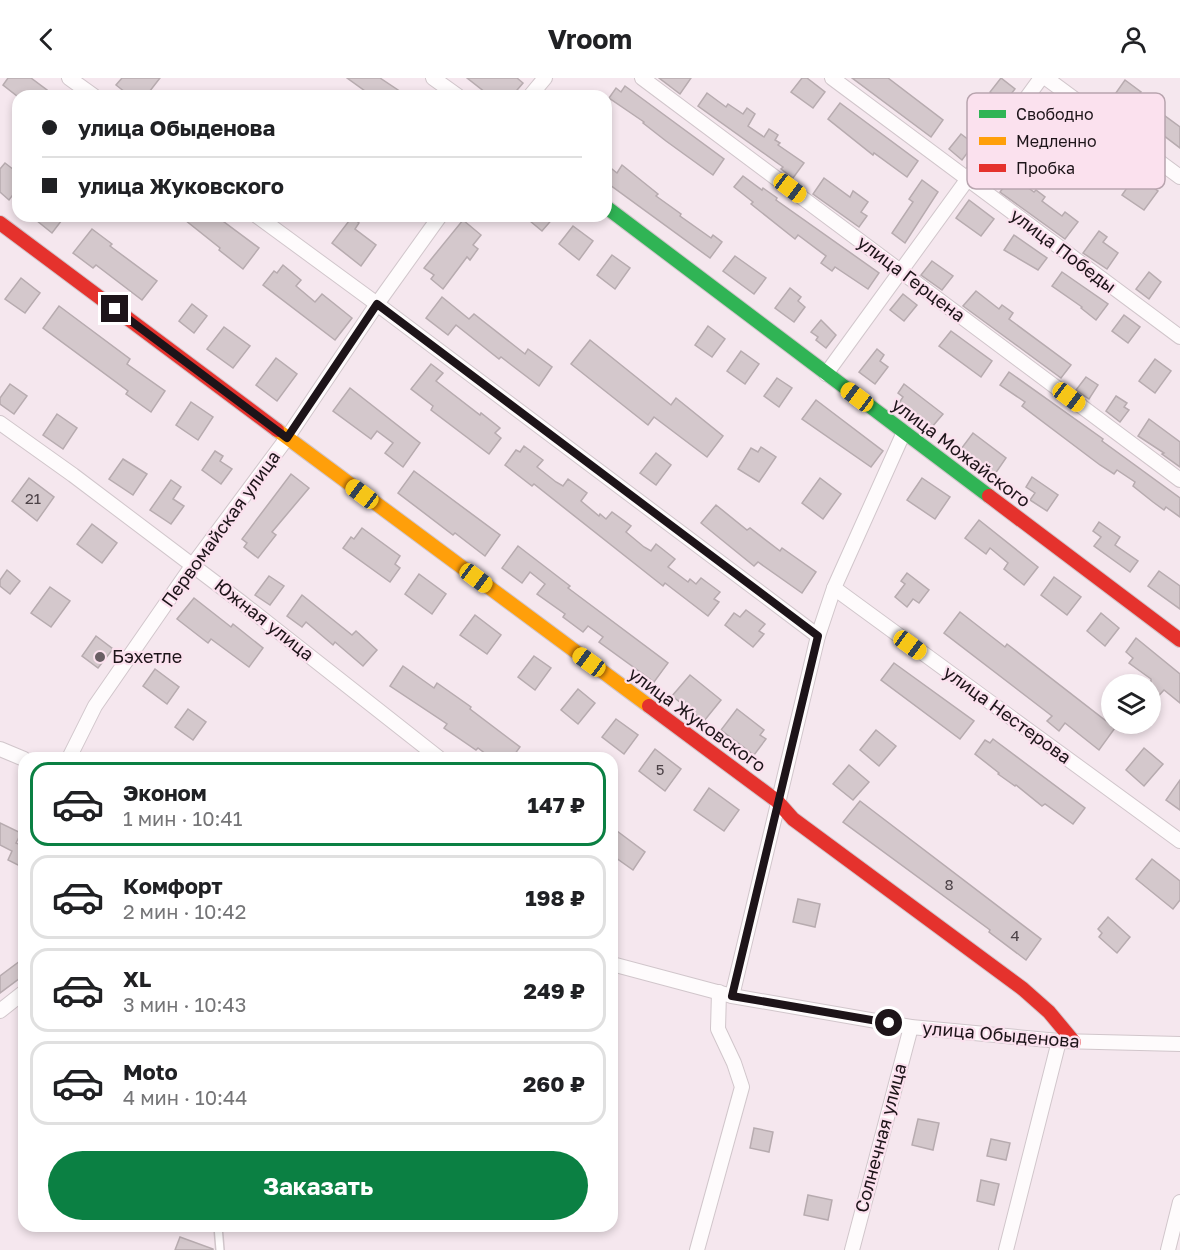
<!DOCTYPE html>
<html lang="ru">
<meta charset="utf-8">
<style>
:root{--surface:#fff;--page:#f2f2f2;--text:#202124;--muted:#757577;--line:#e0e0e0;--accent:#0b8043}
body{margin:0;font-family:"Golos Text",sans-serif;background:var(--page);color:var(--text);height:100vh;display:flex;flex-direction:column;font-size:22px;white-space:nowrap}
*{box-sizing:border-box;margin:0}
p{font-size:20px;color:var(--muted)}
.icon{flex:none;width:33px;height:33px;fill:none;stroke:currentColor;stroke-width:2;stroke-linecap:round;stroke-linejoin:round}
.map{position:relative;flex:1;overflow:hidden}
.panel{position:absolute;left:18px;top:674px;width:600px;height:480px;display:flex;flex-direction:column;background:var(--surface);border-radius:18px;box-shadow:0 3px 9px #0003}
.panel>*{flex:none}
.top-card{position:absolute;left:12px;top:12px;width:600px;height:132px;border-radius:18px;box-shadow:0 3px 9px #0003;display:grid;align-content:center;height:132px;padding:0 30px;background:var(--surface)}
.tools{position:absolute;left:1101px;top:596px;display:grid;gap:12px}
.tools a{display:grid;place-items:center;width:60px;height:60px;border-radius:50%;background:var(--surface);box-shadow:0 3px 9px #0003;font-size:30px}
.end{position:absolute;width:27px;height:27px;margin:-14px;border:8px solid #1d1419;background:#fff;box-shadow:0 0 0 3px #fff}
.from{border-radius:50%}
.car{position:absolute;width:18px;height:36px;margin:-18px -9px;border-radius:8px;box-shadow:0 0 4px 2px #0007;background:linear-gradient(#f5c518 24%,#345 0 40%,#f5c518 0 76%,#345 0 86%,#f5c518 0)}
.top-card b{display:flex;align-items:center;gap:21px;height:57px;font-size:22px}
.top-card b+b{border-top:2px solid var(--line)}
.top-card i{width:15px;height:15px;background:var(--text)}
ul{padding:10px 0 0;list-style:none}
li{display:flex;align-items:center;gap:18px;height:84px;margin:0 12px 9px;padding:0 18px;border:3px solid var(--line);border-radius:18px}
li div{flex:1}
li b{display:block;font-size:22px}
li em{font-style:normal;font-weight:700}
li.current{border-color:var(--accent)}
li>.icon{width:54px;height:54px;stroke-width:1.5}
.cta{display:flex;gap:12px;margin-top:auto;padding:12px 30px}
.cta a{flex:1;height:69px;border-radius:36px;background:var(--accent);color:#fff;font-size:24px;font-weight:700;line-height:69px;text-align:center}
header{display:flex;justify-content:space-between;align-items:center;height:78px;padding:0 30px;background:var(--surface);font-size:27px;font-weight:700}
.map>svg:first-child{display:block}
.building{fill:#d4c8cc;stroke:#b7abaf;stroke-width:1.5}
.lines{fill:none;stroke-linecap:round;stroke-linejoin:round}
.lane-casing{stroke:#d1c6cb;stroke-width:10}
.street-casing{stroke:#d1c6cb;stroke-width:16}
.fast-casing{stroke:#d1c6cb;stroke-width:16}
.slow-casing{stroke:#d1c6cb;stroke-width:16}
.jam-casing{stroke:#d1c6cb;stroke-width:16}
.lane{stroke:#fefbfc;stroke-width:7}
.street{stroke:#fefbfc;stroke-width:14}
.fast{stroke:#30b455;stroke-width:14}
.slow{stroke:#ff9f0a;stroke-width:14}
.jam{stroke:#e5322d;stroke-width:14}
.route{stroke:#1d1419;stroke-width:8}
.poi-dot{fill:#695e64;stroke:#fbe1ee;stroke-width:2}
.labels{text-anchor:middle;stroke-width:4.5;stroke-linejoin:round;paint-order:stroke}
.number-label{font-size:15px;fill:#4b4146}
.street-label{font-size:18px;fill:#1d1419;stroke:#fbe1ee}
.poi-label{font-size:18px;fill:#1d1419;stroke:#fbe1ee;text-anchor:start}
.key{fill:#fbe1ee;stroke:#b8a4ae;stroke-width:1.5}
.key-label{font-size:16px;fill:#1d1419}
</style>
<header><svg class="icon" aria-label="back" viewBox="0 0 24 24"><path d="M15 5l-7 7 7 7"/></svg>Vroom<svg class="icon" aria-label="person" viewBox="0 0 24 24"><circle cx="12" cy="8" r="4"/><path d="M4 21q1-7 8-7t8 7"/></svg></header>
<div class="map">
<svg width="1180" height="1172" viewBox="0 0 1180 1172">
<rect width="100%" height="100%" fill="#f5e7ee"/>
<g class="building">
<path d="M8 0H31L47 12 43 18H17L3 7Z"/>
<path d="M122 0H160L146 18H130L116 7Z"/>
<path d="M347 0H380L407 18H372Z"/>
<path d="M467 0H517L523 5 512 18H490Z"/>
<path d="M659 0H691L680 16Z"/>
<path d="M802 0H807L825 14 813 30 791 14Z"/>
<path d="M852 0H888L943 42 931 59Z"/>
<path d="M1001 0 1015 11 1004 25 990 14Z"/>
<path d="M1125 2 1141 14 1138 18 1180 49V70L1113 19Z"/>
<path d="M625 8 724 81 713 97 666 63 643 45 644 44 609 20 616 10 621 14Z"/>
<path d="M707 15 726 29 728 26 743 36 747 30 755 36 748 48 764 59 769 51 778 57 775 62 780 65 778 67 804 85 793 100 781 91 783 89 698 28Z"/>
<path d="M840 25 918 83 907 99 874 75 873 77 828 41Z"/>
<path d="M961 56 974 66 962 82 949 71Z"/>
<path d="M1091 68 1123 93 1125 90 1158 113 1144 132 1122 117 1127 110 1102 92 1098 98 1079 84Z"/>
<path d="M5 85 18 95V110L9 122 0 114V91Z"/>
<path d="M622 87 658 116 656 118 681 136 680 138 711 160 713 157 722 164 710 180 606 104V99L612 91 617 95Z"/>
<path d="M743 98 762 112 763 110 777 120 776 122 879 195 868 211 835 189 832 193 821 185 826 178 798 157 795 161 751 126 753 124 734 109Z"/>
<path d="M1012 98 1034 114 1036 112 1045 119 1042 123 1062 138 1065 134 1078 144 1065 161 1000 114Z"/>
<path d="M824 100 850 119 853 113 868 124 861 134 867 138 859 149 813 116Z"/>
<path d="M922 102 938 114 905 165 892 155 913 124 909 121Z"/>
<path d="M969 122 994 141 981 158 956 140Z"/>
<path d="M31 138H65L52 155Z"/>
<path d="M180 138H216L259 170 243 191 219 172 220 170Z"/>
<path d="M524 138H555L542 153Z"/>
<path d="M352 139 359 145 355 151 376 167 361 188 332 165Z"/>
<path d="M463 142 481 157 473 167 478 171 470 182 467 179 443 211 431 201 434 197 424 190Z"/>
<path d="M573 148 593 163 579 182 559 166Z"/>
<path d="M92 151 112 166 110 168 157 203 142 222 96 187 93 190 73 175Z"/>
<path d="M1099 153 1107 159 1103 164 1118 175 1107 191 1083 175Z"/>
<path d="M1014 157 1047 180 1038 192 1004 172Z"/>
<path d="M612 177 630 190 615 211 597 197Z"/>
<path d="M735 178 766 200 754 216 723 193Z"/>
<path d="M932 183 953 198 942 212 921 197Z"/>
<path d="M283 187 301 202 296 208 315 224 322 216 352 240 335 262 263 207 274 193 277 195Z"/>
<path d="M1062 194 1108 226 1096 242 1081 230 1082 229 1052 208Z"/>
<path d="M1149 194 1161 204 1149 221 1136 211Z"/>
<path d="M21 200 40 215 25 235 5 221Z"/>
<path d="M790 210 801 219 798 223 805 229 794 244 775 230Z"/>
<path d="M976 213 999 231 1002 227 1013 235 1009 241 1071 287 1061 300 963 228Z"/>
<path d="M903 216 917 227 904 243 890 232Z"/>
<path d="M442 219 469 241 474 236 525 276 528 271 552 289 539 308 501 279 499 281 456 247 448 257 426 240Z"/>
<path d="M192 226 207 238 194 255 179 243Z"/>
<path d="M59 228 130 281 127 286 165 313 151 334 126 316 128 313 43 250Z"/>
<path d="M1124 237 1140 249 1128 265 1112 253Z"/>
<path d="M821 242 836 257 826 270 816 262 818 259 811 254Z"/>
<path d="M708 248 725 261 712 279 695 267Z"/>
<path d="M224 249 250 268 233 290 207 271Z"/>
<path d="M951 253 992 283 981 299 939 268Z"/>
<path d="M590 262 671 327 676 320 723 358 707 379 654 339 648 347 571 286Z"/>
<path d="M877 271 884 277 880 283 888 289 875 306 859 294Z"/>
<path d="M741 273 759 286 745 306 727 293Z"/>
<path d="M276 280 297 296 277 323 256 307Z"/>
<path d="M1155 281 1171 293 1155 315 1139 303Z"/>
<path d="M431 286 443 295 436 303 480 337 481 335 500 350 495 355 501 360 489 376 431 332 433 328 411 311Z"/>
<path d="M1009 294 1103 361 1102 363 1180 420V439L1166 429 1164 432 1153 424 1133 408 1135 404 1117 392 1114 396 1100 387 1022 328 1025 324 1000 307Z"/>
<path d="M1086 299 1098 307 1089 321 1076 312Z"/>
<path d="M777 300 792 310 779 329 764 318Z"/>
<path d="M10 306 27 318 14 336 0 326V320Z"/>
<path d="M904 306 943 336 932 349 899 325 903 319 898 315Z"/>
<path d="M350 310 420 365 403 389 385 375 393 365 377 353 371 361 333 333Z"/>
<path d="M1116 318 1127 325 1124 329 1129 332 1120 344 1106 333Z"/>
<path d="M816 322 883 373 871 389 802 341Z"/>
<path d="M191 324 213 339 198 362 176 347Z"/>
<path d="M57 336 77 350 63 371 43 357Z"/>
<path d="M1149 341 1180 364V389L1162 376 1164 375 1138 358Z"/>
<path d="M973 355 1006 380 995 396 961 371Z"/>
<path d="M524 368 543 382 537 389 556 404 563 408 568 401 587 415 581 423 599 438 600 436 606 441 612 434 631 448 626 454 644 469 651 473 656 466 675 481 668 489 688 504 690 501 696 506 701 500 720 514 714 521 719 524 708 538 665 505 663 508 534 406 532 408 505 387 516 372 520 374Z"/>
<path d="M761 369 776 379 759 404 738 391 751 370 758 374Z"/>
<path d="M215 373 223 378 220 383 232 391 221 406 202 392Z"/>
<path d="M656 375 671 387 656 407 640 395Z"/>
<path d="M123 381 147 396 133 417 109 401Z"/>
<path d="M414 393 500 457 485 478 455 455 453 457 398 415Z"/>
<path d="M291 396 309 410 272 454 276 457 258 480 244 469 247 465 242 461Z"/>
<path d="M1032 399 1058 417 1047 433 1030 422 1035 415 1026 409Z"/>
<path d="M29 400 54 419 37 443 12 423Z"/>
<path d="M820 400 841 416 823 441 802 425Z"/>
<path d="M922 400 950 419 935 441 907 422Z"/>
<path d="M171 402 181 409 173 421 184 428 171 446 150 432Z"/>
<path d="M716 427 747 452 750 450 780 473 782 470 816 494 802 515 758 484 754 488 701 445Z"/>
<path d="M979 442 1038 489 1024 507 1004 491 1008 485 990 470 986 476 965 460Z"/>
<path d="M1099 444 1120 459 1115 467 1138 483 1130 494 1094 468 1101 459 1093 453Z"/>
<path d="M92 446 117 465 102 485 77 466Z"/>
<path d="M362 450 400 478 395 486 400 490 390 504 343 470 351 459 354 461Z"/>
<path d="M518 468 570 508 568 510 668 585 654 604 599 564 603 559 588 548 583 554 563 539 565 536 537 516 545 506 530 494 522 505 502 490Z"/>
<path d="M7 492 20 503 10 516 0 508V502Z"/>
<path d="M1159 493 1180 508V531L1148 508Z"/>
<path d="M907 495 929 512 919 525 913 521 907 529 895 519 905 506 901 503Z"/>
<path d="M419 496 446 516 432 536 405 516Z"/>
<path d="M269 498 284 508 270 527 255 517Z"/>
<path d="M1054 499 1081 519 1067 537 1041 517Z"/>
<path d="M50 509 70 523 51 549 31 535Z"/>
<path d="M302 517 352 557 356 553 377 572 363 588 335 564 333 567 306 544 302 549 287 538Z"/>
<path d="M194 520 231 549 233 546 263 570 249 589 211 561 208 565 177 541Z"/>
<path d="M746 532 765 546 759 553 764 556 753 569 725 547 734 535 740 539Z"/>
<path d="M960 534 1005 569 1007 566 1115 650 1099 672 1065 645 1059 653 1047 643 1052 638 944 555Z"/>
<path d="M1101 535 1119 550 1105 568 1087 553Z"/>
<path d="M475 537 501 557 487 576 460 557Z"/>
<path d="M96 558 113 571 98 590 82 578Z"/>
<path d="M1136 560 1180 596V625L1164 612 1150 627 1151 601 1129 585 1133 580 1126 574Z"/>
<path d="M534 578 551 590 535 612 518 599Z"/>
<path d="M894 585 974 643 960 661 881 602Z"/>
<path d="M403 588 434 610 437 605 471 629 470 631 520 669 512 680H491L478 670 476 672 444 650 447 646 390 608Z"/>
<path d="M155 591 179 609 167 626 143 608Z"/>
<path d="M690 597 721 622 704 643 672 618Z"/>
<path d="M578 611 595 625 578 646 561 632Z"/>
<path d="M188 631 206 644 193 662 175 649Z"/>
<path d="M737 631 764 652 760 657 766 661 754 677 721 652Z"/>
<path d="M616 641 638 657 624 676 602 659Z"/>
<path d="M876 652 896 668 879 688 860 672Z"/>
<path d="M993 661 1085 730 1073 746 1045 726 1042 728 1016 707 1015 708 998 696 999 695 975 676 985 662 990 665Z"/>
<path d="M1144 670 1163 686 1144 708 1126 692Z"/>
<path d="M655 671 681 691 665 713 639 693Z"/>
<path d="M849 687 869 704 853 722 833 706Z"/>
<path d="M1180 702V732L1166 722Z"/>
<path d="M709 710 739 732 724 753 694 732Z"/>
<path d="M860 723 1041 861 1026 882 989 854 990 852 843 744Z"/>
<path d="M0 745 21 755 16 765 24 768V790L8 782 12 773 0 767Z"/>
<path d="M617 753 645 774 633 792 612 777V760Z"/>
<path d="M1152 781 1180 803V822L1173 831 1136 801Z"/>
<path d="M798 821 820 826 815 849 793 844Z"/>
<path d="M1108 839 1130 859 1117 875 1099 859 1102 855 1098 851Z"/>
<path d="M24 880V897L0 915V898Z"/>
<path d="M918 1041 939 1045 933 1072 912 1067Z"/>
<path d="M754 1050 773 1054 769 1074 750 1070Z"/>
<path d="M991 1061 1010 1065 1006 1082 987 1078Z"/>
<path d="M981 1102 999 1106 994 1127 977 1123Z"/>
<path d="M808 1117 832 1122 828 1142 804 1137Z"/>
<path d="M180 1159 213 1171V1172H175Z"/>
</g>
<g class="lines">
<g class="lane-casing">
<path id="lane" d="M218 1148 220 1172"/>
</g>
<g class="street-casing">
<g id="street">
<path d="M69 0 94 18"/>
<path d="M433 0 458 18"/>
<path d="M642 0 1180 402"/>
<path d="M832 0 1180 259"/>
<path d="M1046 0 1180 99"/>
<path d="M530 18 545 0"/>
<path d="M257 138 377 226 818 558"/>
<path d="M826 296 1041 0"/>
<path d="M0 345 73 397 241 524 439 680"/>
<path d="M834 510 1180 763"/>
<path d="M0 671 24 681"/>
<path d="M69 680 95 628 192 488 287 360 377 226 440 138"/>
<path d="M612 886 732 918 911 949 1059 963 1180 966"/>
<path d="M732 918 818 558 834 510 904 354"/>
<path d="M0 933 24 914"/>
<path d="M697 1172 742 1009 734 985 718 951 719 914"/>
<path d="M852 1172 911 949"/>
<path d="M1006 1172 1059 963"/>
<path d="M1168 1172 1180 1124"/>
</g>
</g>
<g class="fast-casing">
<path id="fast" d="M606 129 989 418"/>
</g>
<g class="slow-casing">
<path id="slow" d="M277 352 649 628"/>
</g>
<g class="jam-casing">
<g id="jam">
<path d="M0 145 277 352"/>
<path d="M989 418 1180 562"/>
<path d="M649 628 777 723 793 741 1023 911 1049 934 1074 964"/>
</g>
</g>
<use href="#lane" class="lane"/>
<use href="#street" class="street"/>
<use href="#fast" class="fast"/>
<use href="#slow" class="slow"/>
<use href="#jam" class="jam"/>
</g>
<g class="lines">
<path class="route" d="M115 231 287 360 377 226 818 558 732 918 889 945"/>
</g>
<circle class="poi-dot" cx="100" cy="579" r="6"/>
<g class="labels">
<g class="number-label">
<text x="33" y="426">21</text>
<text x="660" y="697">5</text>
<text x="949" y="812">8</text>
<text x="1015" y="863">4</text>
</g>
<g class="street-label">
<text transform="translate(1063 173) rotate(37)" y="6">улица Победы</text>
<text transform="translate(911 201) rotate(37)" y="6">улица Герцена</text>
<text transform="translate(961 375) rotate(37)" y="6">улица Можайского</text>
<text transform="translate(221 451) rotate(-54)" y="6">Первомайская улица</text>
<text transform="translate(264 542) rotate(38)" y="6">Южная улица</text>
<text transform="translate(1007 637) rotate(36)" y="6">улица Нестерова</text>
<text transform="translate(697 642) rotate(36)" y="6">улица Жуковского</text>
<text transform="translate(1001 957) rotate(5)" y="6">улица Обыденова</text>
<text transform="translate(881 1060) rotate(-75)" y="6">Солнечная улица</text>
</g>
<g class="poi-label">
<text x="112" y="585">Бэхетле</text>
</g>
</g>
<rect x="967" y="15" width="198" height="96" rx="9" class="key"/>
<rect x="979" y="32" width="27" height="8" fill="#30b455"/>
<rect x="979" y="59" width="27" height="8" fill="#ff9f0a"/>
<rect x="979" y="86" width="27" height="8" fill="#e5322d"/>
<g class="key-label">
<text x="1016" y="42">Свободно</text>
<text x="1016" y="69">Медленно</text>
<text x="1016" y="96">Пробка</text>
</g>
</svg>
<div class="tools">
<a><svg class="icon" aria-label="layers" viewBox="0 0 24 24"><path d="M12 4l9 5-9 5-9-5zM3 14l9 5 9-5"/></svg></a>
</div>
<i class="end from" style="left:889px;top:945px"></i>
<i class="end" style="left:115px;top:231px"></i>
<i class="car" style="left:790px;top:110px;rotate:127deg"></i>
<i class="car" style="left:857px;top:319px;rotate:307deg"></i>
<i class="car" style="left:1069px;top:319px;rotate:127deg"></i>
<i class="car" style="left:362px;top:416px;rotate:307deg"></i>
<i class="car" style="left:476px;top:500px;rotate:127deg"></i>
<i class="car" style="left:910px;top:567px;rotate:126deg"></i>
<i class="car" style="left:589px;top:584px;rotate:306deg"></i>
<div class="top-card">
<b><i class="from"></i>улица Обыденова</b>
<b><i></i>улица Жуковского</b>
</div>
<section class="panel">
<ul>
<li class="current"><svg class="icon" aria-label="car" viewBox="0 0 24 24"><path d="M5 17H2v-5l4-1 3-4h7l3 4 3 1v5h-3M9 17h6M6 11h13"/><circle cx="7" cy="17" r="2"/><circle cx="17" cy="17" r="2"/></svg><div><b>Эконом</b><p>1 мин · 10:41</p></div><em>147 ₽</em></li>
<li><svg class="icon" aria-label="car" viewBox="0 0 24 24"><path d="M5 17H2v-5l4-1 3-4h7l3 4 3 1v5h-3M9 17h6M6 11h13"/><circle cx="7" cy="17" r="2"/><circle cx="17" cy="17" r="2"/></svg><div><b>Комфорт</b><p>2 мин · 10:42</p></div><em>198 ₽</em></li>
<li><svg class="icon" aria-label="car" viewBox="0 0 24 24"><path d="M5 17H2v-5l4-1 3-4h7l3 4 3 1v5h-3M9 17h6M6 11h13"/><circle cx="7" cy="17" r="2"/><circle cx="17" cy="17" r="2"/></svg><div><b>XL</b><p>3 мин · 10:43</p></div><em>249 ₽</em></li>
<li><svg class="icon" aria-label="car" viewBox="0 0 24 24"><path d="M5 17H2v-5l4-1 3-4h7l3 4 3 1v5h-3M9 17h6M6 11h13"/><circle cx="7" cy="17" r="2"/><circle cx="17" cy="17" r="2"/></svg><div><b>Moto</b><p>4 мин · 10:44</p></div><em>260 ₽</em></li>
</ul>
<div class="cta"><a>Заказать</a></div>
</section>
</div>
